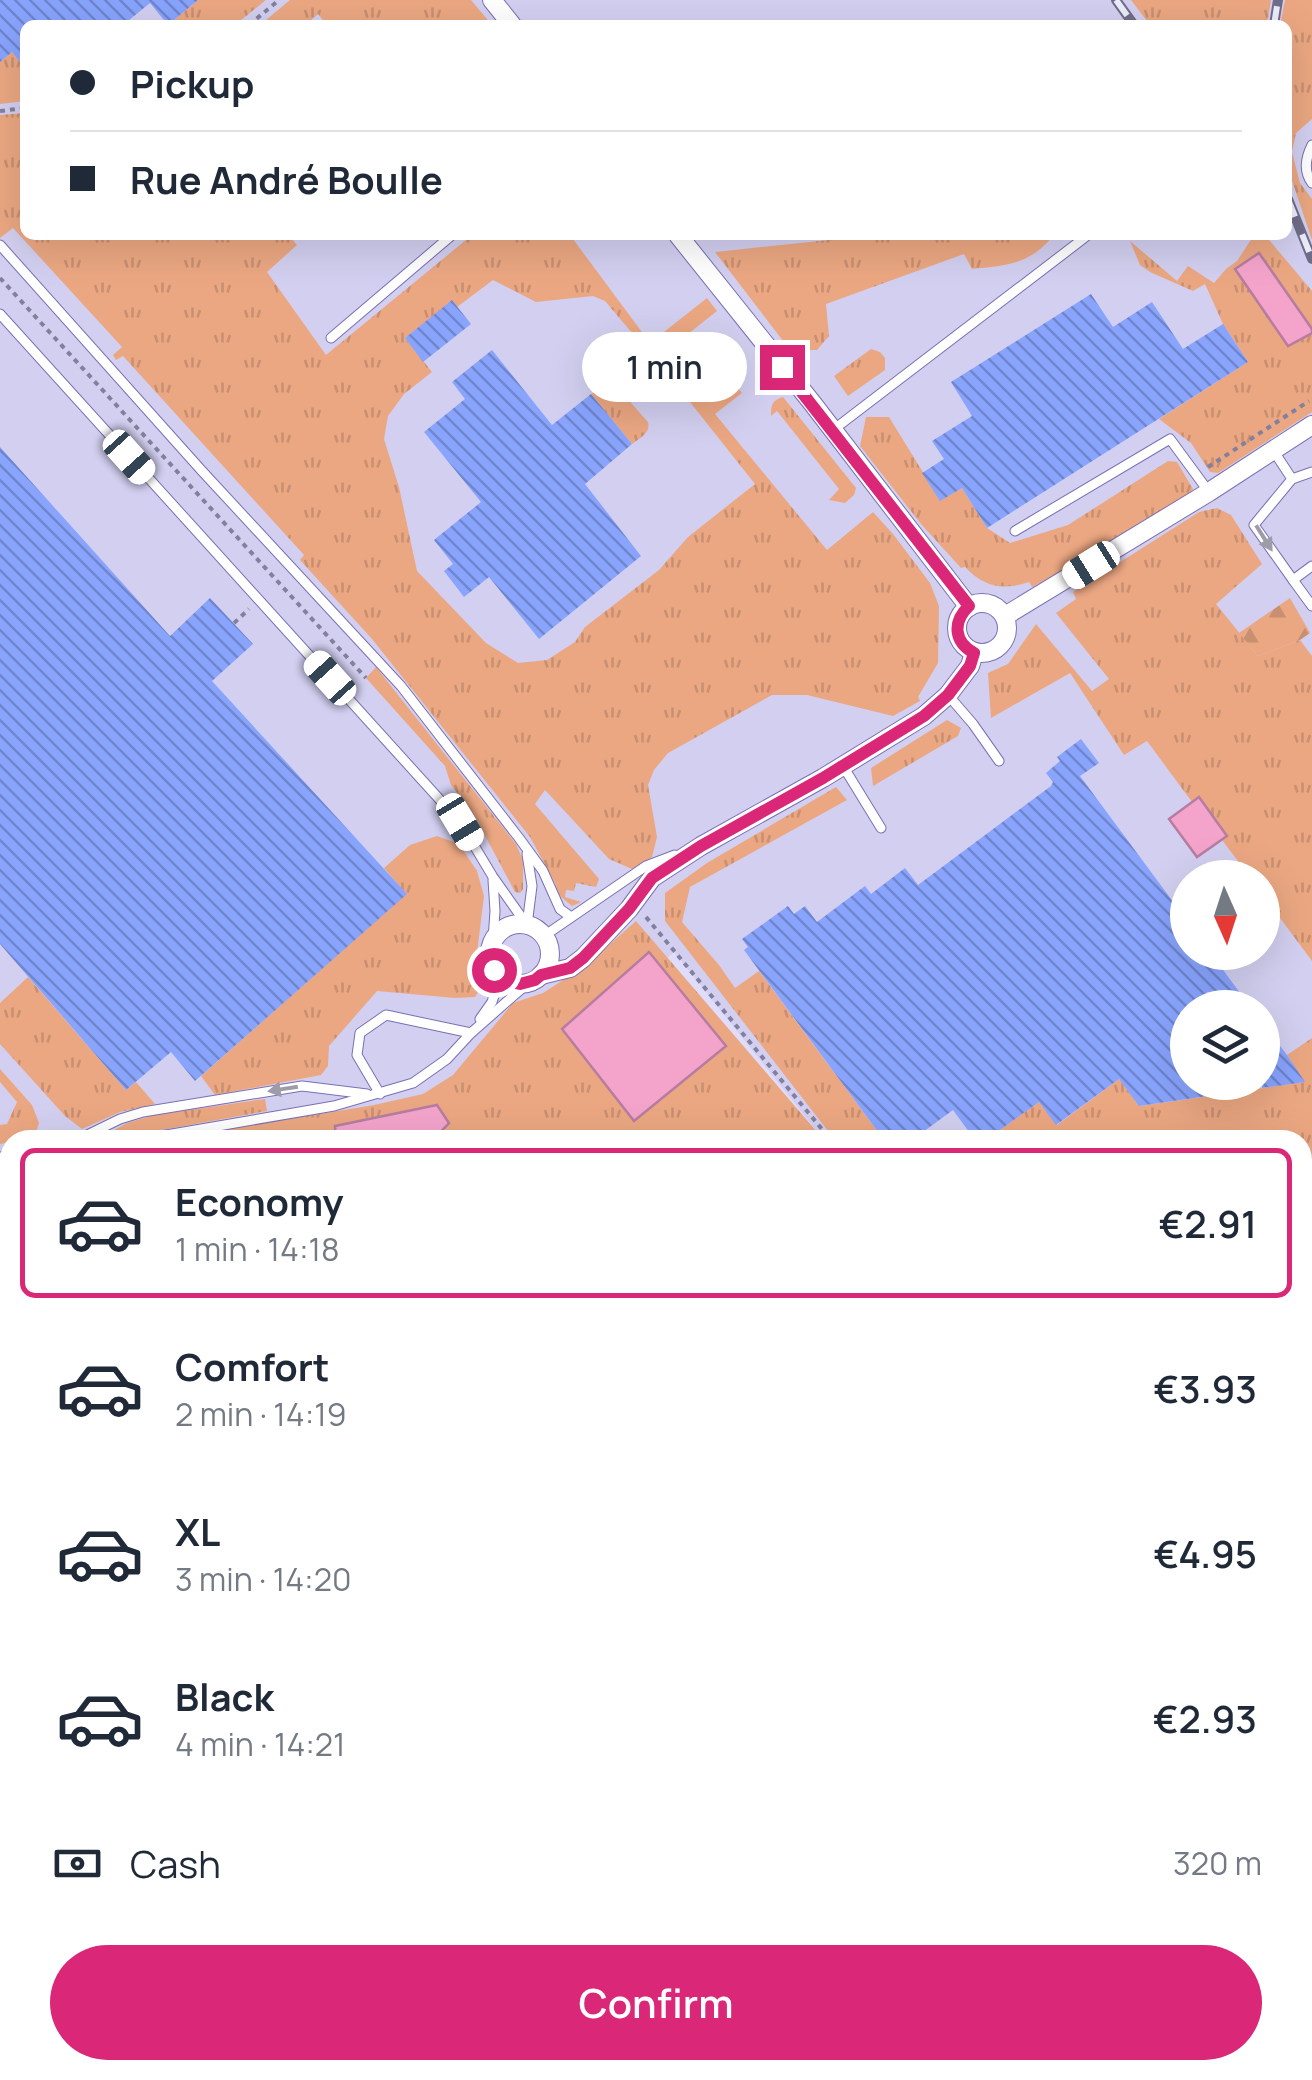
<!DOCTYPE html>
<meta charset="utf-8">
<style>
:root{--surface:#fff;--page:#f6f6f7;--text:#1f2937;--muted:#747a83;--line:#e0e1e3;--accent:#db2777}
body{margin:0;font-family:Manrope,sans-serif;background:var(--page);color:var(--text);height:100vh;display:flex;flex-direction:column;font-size:38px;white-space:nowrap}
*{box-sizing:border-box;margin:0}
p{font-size:32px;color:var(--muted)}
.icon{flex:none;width:55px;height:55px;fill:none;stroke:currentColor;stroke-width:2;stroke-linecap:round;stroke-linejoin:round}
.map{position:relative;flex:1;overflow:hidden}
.panel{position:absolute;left:0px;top:1130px;width:1312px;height:950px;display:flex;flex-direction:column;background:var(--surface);border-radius:30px 30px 0 0;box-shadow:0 10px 40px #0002}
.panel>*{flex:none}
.hud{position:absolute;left:20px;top:20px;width:1272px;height:220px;border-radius:15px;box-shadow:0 10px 40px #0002;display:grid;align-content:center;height:220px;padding:0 50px;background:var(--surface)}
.needle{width:65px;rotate:177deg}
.buttons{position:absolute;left:1170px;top:860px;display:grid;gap:20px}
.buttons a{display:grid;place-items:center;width:110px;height:110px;border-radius:50%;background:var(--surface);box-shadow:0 10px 40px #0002;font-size:50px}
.end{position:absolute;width:45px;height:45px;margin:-22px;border:12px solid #db2777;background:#fff;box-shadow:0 0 0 5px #fff}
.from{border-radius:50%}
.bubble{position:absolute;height:70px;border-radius:35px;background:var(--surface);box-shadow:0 10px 40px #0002;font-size:32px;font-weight:600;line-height:70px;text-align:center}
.car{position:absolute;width:30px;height:60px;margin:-30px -15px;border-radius:12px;box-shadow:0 0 8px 2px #0007;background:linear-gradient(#fff 24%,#345 0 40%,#fff 0 76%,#345 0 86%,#fff 0)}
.hud b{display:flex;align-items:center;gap:35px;height:95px;font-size:38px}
.hud b+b{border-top:2px solid var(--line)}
.hud i{width:25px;height:25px;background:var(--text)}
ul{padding:18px 0 0;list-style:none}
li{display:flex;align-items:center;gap:30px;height:150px;margin:0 20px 15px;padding:0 30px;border:5px solid transparent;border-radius:15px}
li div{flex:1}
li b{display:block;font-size:38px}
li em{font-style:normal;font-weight:600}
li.current{border-color:var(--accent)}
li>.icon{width:90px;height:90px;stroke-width:1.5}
.pay{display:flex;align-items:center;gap:25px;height:110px;padding:0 50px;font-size:38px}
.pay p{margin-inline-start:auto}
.action{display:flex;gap:20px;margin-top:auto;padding:20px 50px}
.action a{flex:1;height:115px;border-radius:60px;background:var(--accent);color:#fff;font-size:40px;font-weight:600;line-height:115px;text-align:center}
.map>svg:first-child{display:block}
.built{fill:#d2cff0;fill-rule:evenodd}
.grass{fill:url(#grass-tufts)}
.forest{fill:url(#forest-firs)}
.water{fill:#f4a4cb;stroke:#b67da1;stroke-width:2.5}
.building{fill:url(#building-back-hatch)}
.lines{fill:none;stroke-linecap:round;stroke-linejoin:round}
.lane-casing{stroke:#7a70b4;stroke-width:11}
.street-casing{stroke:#7a70b4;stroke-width:20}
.primary-casing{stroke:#7a70b4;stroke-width:32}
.highway-casing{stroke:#7a70b4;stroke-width:38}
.path{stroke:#83809d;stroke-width:4;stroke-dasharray:5 5;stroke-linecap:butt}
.lane{stroke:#fff;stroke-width:9}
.street{stroke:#fff;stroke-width:18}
.primary{stroke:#fff;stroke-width:30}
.highway{stroke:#fff;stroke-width:35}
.rail-casing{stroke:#706d8a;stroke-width:10}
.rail{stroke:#edecfb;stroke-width:6;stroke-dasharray:19;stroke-linecap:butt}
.oneway{fill:#9d9ca8}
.route{stroke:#db2777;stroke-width:12}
</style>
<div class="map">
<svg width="1312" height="2080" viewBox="0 0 1312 2080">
<defs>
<pattern id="grass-tufts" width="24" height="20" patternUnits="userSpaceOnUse" patternTransform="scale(2.5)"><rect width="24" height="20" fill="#eba782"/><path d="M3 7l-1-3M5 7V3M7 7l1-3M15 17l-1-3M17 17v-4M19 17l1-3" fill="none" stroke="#c98f71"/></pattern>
<pattern id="forest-firs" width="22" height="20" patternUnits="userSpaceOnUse" patternTransform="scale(2.5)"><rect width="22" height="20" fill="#eba782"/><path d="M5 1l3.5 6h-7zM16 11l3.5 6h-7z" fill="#c98f71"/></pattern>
<pattern id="building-back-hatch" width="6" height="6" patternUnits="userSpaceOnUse" patternTransform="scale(2.5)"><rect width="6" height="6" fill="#88a4fd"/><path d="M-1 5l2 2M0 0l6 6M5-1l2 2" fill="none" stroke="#6f85ce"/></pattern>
</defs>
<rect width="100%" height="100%" fill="#dfddfb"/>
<path class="built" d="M0 0H1312V1099L1077 1140H824L674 952 558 1053 400 1140H10V1203L0 1204ZM25 25H1288V235H25ZM1188 878H1262V952H1188ZM1188 1008H1262V1082H1188Z"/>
<g class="grass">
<path d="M198 0H266L235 25H168Z"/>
<path d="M290 0H471L492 25H327L318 14 305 25H260Z"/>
<path d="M1131 0H1271L1267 25H1150Z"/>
<path d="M1285 0H1312V119L1296 133 1292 152 1300 183 1312 199V240L1288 169V25H1280Z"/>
<path d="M12 52 25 68V101L0 104V62Z"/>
<path d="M25 113V235H289L297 245 267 272 326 355 472 235H570L650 343 707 298 717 311 655 360 605 301 593 296 536 302 493 280 457 307 452 301 405 338 432 372 404 394 388 416 384 439 399 487 417 571 486 643 518 663 547 660 575 642 585 627 659 570 688 537 755 484 682 392 717 362 742 393 715 414 827 550 873 512 893 534 930 583 939 606 938 663 918 697 920 701 893 716 807 695H772L668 753 654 770 648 785 657 837 652 857 632 869 609 859 545 790 535 804 599 879 596 887 576 883 574 891 566 890 565 897 581 902 572 906 559 895 555 883 530 837 372 639 300 560 304 555 123 356 116 360 113 355 122 347 13 228 0 238V115Z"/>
<path d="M876 235H1054C1029 265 1008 265 972 269L964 254 826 304 829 336 817 350H790L715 252Z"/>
<path d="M1254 235H1265L1312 291V329L1260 253 1287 345 1312 333V412L1218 473 1210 472 1191 443 1159 419 1248 362 1223 324 1205 284 1193 291 1150 272 1140 265 1130 241 1177 281 1188 266 1214 283 1226 269 1237 261Z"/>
<path d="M871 349 880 352 885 358V370L848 396 834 376Z"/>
<path d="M611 383 617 387 648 422C651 433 640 438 632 444L591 394Z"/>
<path d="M783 397 856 488 854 495 845 503 829 500 839 489 777 411 771 416C771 405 772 400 783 397Z"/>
<path d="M866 417H889L940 500 962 488 987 528 1010 543 1068 525 1168 461 1177 462 1193 489 1190 495 1065 570 1032 587 1029 582C1003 591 984 587 965 567L961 568 921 524 860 446Z"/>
<path d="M1217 508 1231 515 1262 564 1216 604 1258 656 1300 640 1312 656V961L1263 895 1262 878 1250 877 1222 840 1226 836 1199 798 1192 802 1147 741 1124 755 1070 673 991 718 988 673 1008 664 1036 624 1092 691 1109 679 1056 613 1076 599 1073 592 1199 512Z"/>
<path d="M376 667 516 844 523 860V889L520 893 515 892 474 815 451 785 445 766 366 678Z"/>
<path d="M947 720 961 728 958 736 873 786 871 768Z"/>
<path d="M836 787 847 800 690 887 682 922 719 965 735 988 759 971 884 1140H835L665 921V893L707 863Z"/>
<path d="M437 836 459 844 477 871 484 896 477 953 485 981 475 997 455 998 377 991 329 1046 328 1066 321 1075 215 1095 201 1076 406 894 384 868 410 845Z"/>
<path d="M636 921 824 1140H163L374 1105 423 1094 453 1075 513 1003 543 993 585 966Z"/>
<path d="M28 977 126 1090 136 1082 155 1104 120 1112 82 1129 65 1116 0 1044V1003Z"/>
<path d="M1312 1038V1159L1303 1160 1302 1140H986L1039 1102 1057 1125 1119 1079 1140 1106 1304 1082 1287 1055Z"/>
<path d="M0 1069 32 1105 39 1123 34 1138 10 1140V1142L0 1144V1125L7 1124 17 1102 0 1082Z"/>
<path d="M265 1099 267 1111 106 1140H96L127 1123 154 1115Z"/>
<path d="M10 1164V1323L0 1325V1166Z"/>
<path d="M1312 1238V1349L1303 1351V1240Z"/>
<path d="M10 1440V1552L0 1554V1442Z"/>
</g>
<path class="forest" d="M1290 598 1310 633 1300 640 1258 656 1239 633Z"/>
<g class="water">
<path d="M1259 253 1312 329V333L1288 346 1235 269Z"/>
<path d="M1199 797 1227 836 1197 857 1169 819Z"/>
<path d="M649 952 726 1046 634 1121 562 1029Z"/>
<path d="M437 1105 449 1123 433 1140H336L335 1126Z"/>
</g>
<g class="building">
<path d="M0 0H198L168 25 150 3 123 25H25V68L12 52 0 62Z"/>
<path d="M1091 294 1113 327 1152 302 1183 349 1223 324 1248 362 987 528 962 488 940 501 922 473 944 459 932 441 972 416 951 382Z"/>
<path d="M452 300 471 324 423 362 405 338Z"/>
<path d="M492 350 552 425 591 394 632 444 585 484 641 556 539 639 489 577 464 597 444 571 453 564 434 540 481 502 424 432 465 399 452 382Z"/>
<path d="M0 447 170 636 210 598 253 644 212 681 407 894 195 1081 171 1052 126 1090 0 944Z"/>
<path d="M1081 739 1099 763 1080 776 1188 922V952H1210L1251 1008H1188V1082H1235V1092L1139 1106 1119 1079 1056 1125 1039 1102 986 1140H975L953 1110 912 1140H884L744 950 748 947 742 939 788 906 794 914 805 906 817 922 865 886 871 894 905 868 918 885 1051 786 1053 782 1046 773 1060 761 1057 757Z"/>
<path d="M1262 1022 1287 1055 1305 1082 1262 1088Z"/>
</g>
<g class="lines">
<g class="lane-casing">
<g id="lane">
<path d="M1312 145C1306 157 1303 171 1312 183"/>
<path d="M0 245 202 471 401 686 519 838 543 871 560 909 571 917"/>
<path d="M0 314 460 822 493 877 527 925"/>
<path d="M331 338 452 235"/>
<path d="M833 430 1088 235"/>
<path d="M1273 450 1292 479"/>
<path d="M1312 472 1292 479 1254 525 1293 580 1312 566"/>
<path d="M1015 531 1170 439 1209 492"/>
<path d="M1293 580 1312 606"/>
<path d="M948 695 973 724 999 761"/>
<path d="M843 766 881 828"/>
<path d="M527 854 532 886 527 925"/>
<path d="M544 936 646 866 675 855"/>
<path d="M493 940 495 911 493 880"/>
<path d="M480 1019 492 1002 500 977"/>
<path d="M380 1094 357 1055 360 1033 386 1015 471 1033"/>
<path d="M77 1140 120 1119 143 1112 302 1086 367 1094"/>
<path d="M137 1140 334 1106 413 1083 447 1059 471 1033 528 983"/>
<path d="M0 1157 10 1156"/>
<path d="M1302 1450 1312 1449"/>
<path d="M1302 1482 1312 1481"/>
</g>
</g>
<g class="street-casing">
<g id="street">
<path d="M492 0 512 25"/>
<path d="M678 235 813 404 969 607"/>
<circle cx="982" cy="628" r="25"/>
<path d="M1005 616 1209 492 1312 425"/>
<circle cx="520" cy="954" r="30"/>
<path d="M541 975 570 968 583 958 629 909 652 878 701 846 823 778 924 716 948 695 970 666 974 653"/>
</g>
</g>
<g class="primary-casing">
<g id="primary">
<path d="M1302 1175 1312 1174"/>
<path d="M1302 1222 1312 1220"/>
<path d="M0 1384 10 1382"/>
<path d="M0 1429 10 1427"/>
</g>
</g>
<g class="highway-casing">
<g id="highway">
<path d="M1302 1377 1312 1376"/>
<path d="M1302 1417 1312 1415"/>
<path d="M0 1585 10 1583"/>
<path d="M0 1625 10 1623"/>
</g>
</g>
<g class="path">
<path d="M249 25 279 0"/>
<path d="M0 111 25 108"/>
<path d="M0 278 366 678"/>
<path d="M1208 467 1309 401"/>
<path d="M234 623 249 609"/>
<path d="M646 917 831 1140"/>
<path d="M1302 1318 1303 1336"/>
<path d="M0 1329 10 1328"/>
<path d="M1302 1695 1312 1707"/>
</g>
<use href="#lane" class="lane"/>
<use href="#street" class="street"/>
<use href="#primary" class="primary"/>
<use href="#highway" class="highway"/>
<g class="rail-casing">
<g id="rail">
<path d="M1116 0 1134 25"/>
<path d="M1274 25 1278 0"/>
<path d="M1288 199 1312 259"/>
</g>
</g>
<use href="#rail" class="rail"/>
</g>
<defs><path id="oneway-solid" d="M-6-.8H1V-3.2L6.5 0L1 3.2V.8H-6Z" transform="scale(2.5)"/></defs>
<g class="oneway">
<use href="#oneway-solid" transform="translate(1264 538) rotate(58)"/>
<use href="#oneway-solid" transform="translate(283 1089) rotate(171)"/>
</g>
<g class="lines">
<path class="route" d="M494 970 506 981 520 984 535 980 541 975 570 968 583 958 629 909 652 878 701 846 823 778 924 716 948 695 970 666 974 653C954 642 952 622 969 606L782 367"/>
</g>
</svg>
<div class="buttons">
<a><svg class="needle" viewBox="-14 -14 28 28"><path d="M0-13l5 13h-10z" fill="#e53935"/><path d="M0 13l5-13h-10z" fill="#747a83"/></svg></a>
<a><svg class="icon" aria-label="layers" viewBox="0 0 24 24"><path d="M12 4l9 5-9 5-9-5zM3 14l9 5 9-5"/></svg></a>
</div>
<i class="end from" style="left:494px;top:970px"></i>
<i class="end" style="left:782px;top:367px"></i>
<div class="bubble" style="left:582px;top:332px;width:165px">1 min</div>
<i class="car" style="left:129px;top:457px;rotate:138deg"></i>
<i class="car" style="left:1091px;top:565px;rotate:238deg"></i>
<i class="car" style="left:330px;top:678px;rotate:318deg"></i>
<i class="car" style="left:460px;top:822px;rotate:149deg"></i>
<div class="hud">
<b><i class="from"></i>Pickup</b>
<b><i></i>Rue André Boulle</b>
</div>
<section class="panel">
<ul>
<li class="current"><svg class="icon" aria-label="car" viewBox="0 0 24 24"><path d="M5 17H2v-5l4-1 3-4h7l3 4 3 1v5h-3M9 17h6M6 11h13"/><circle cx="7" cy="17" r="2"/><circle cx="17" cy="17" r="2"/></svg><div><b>Economy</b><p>1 min · 14:18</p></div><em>€2.91</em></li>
<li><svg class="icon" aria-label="car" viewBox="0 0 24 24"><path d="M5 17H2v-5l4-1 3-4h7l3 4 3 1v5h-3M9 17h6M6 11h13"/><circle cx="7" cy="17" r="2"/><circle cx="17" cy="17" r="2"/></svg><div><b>Comfort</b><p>2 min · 14:19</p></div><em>€3.93</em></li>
<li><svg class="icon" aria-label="car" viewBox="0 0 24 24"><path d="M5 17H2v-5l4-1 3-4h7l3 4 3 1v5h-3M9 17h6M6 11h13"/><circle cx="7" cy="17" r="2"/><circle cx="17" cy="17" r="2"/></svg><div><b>XL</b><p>3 min · 14:20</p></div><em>€4.95</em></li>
<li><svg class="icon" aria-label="car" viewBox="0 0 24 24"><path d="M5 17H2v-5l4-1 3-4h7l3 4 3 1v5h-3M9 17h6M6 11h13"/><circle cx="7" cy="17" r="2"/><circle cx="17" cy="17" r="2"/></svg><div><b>Black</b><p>4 min · 14:21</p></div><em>€2.93</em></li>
</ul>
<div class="pay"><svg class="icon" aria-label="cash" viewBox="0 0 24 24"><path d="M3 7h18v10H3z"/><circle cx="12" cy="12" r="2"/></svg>Cash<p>320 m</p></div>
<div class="action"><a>Confirm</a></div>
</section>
</div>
